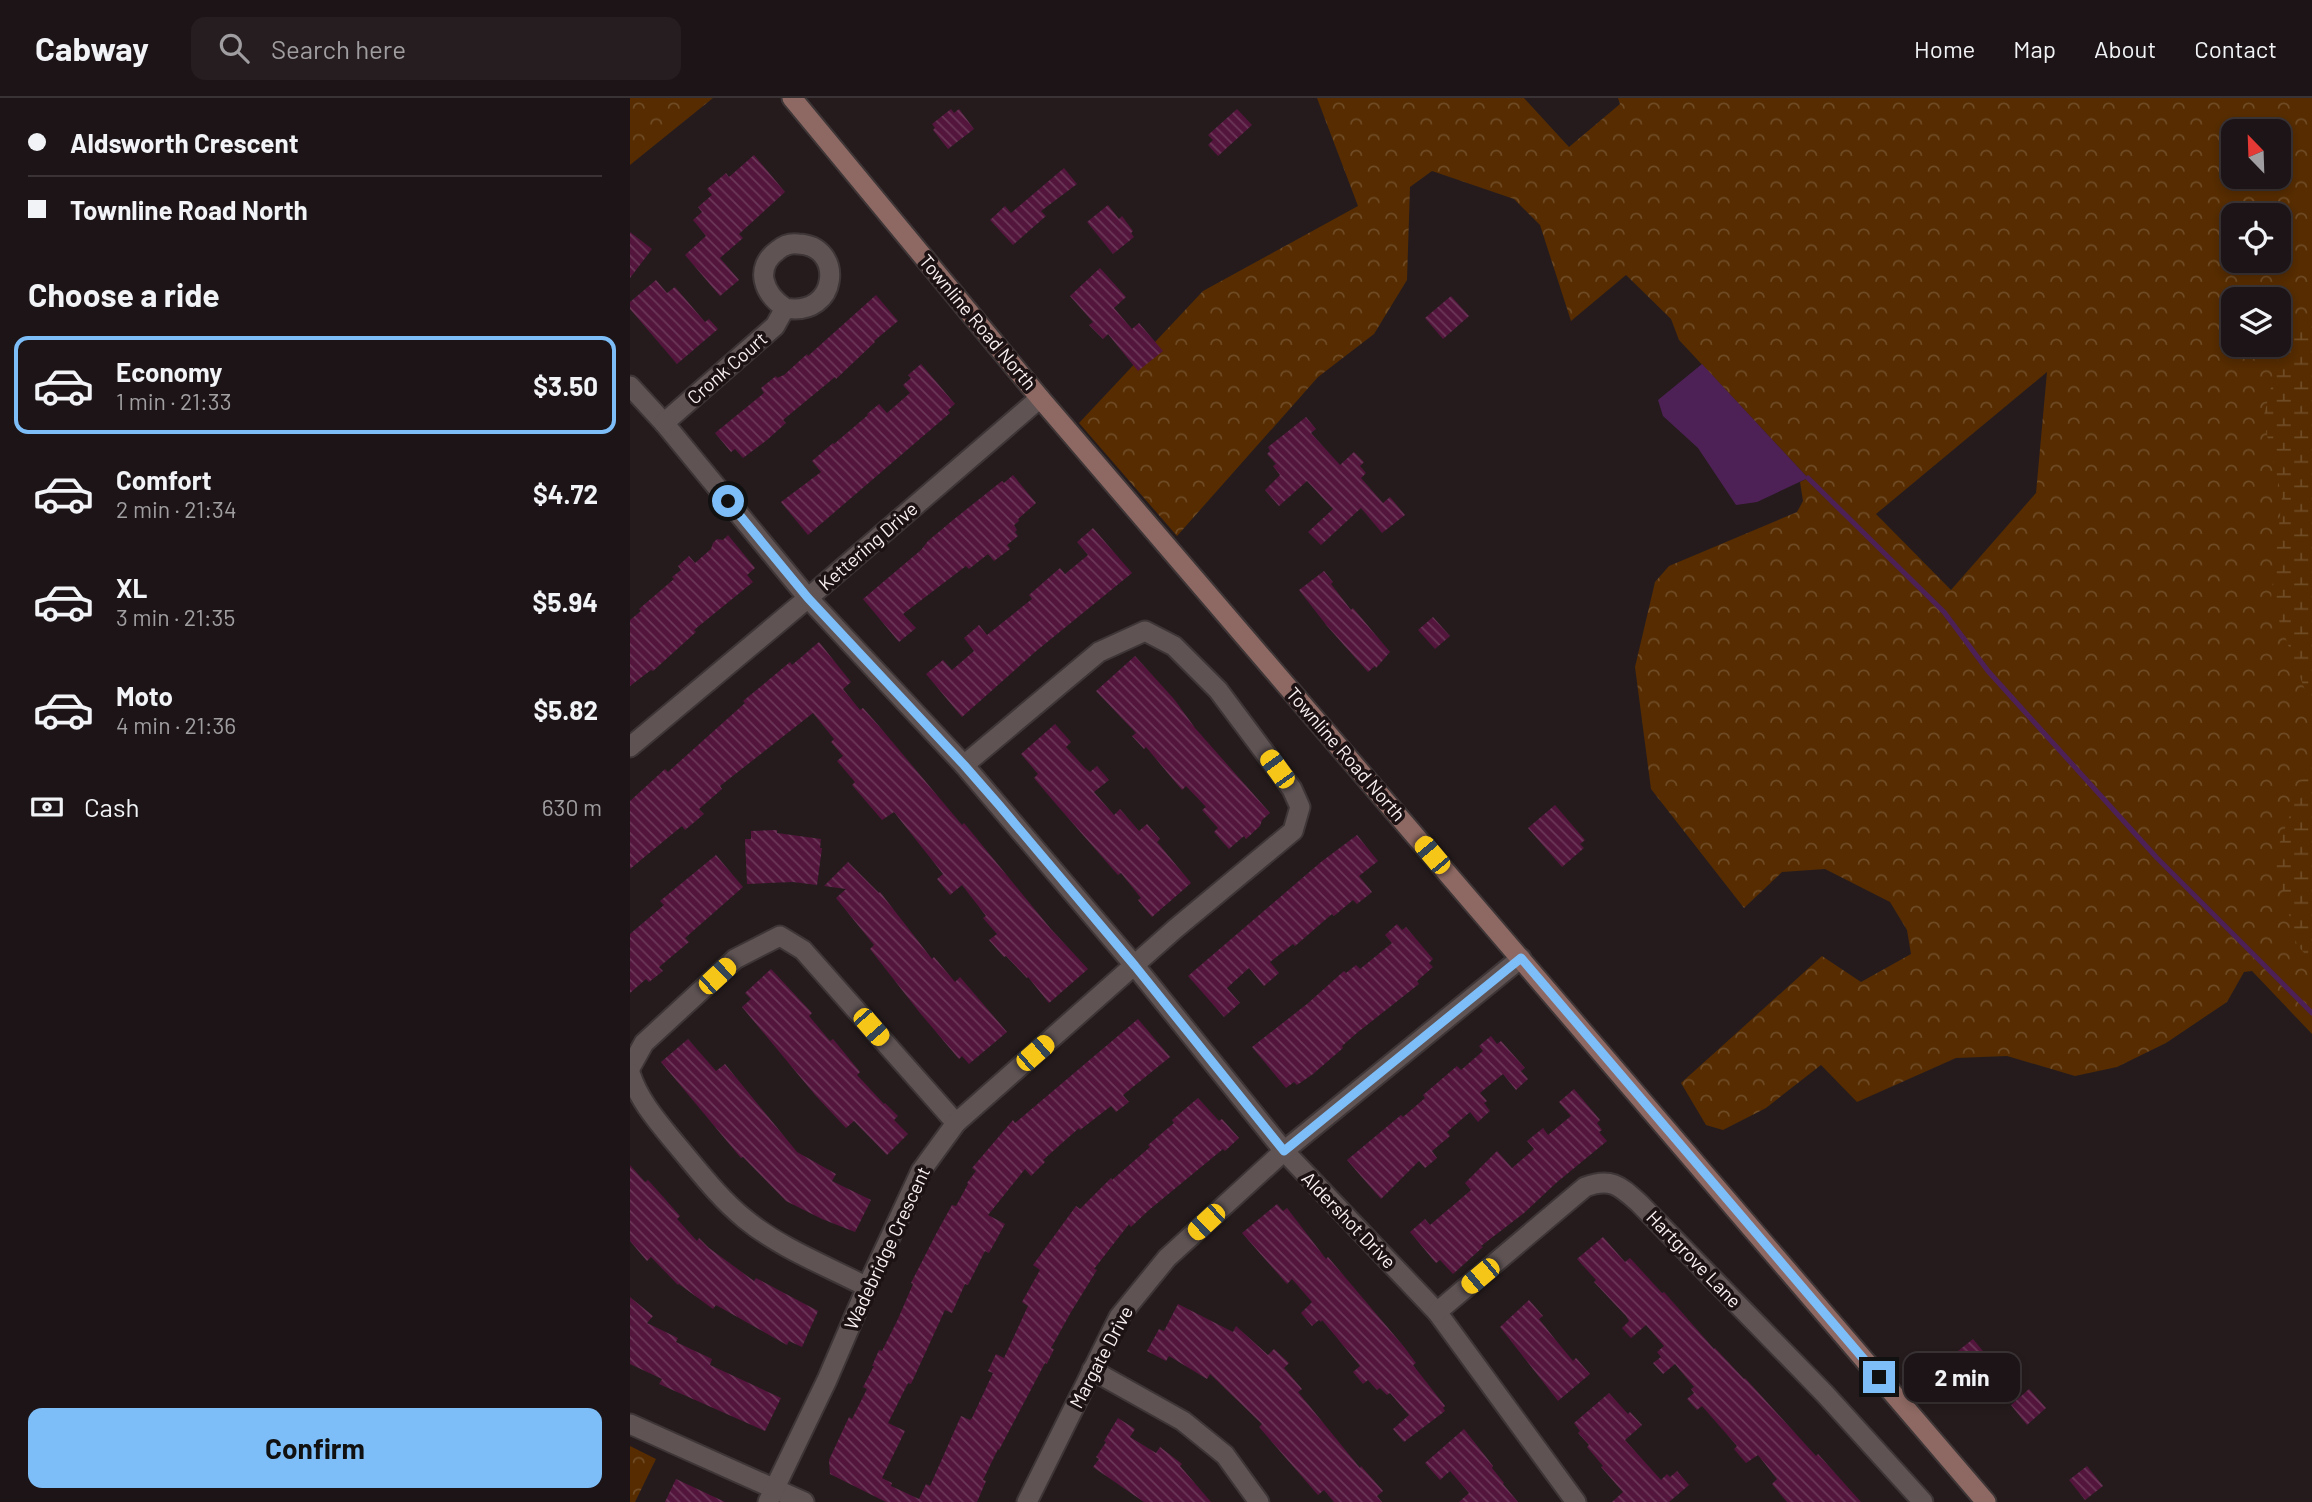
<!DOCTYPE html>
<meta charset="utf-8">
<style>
:root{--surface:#1c1416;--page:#251d1f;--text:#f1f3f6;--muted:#a09ea1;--line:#3a3335;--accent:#7dbef9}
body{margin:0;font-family:Barlow,sans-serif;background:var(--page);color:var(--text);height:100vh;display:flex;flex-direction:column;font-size:26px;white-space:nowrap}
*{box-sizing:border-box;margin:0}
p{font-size:23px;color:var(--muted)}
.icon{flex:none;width:38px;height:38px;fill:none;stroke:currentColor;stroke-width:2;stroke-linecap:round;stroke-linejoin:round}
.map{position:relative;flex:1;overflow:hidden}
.drawer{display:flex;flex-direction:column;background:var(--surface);width:630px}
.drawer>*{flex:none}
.banner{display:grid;align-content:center;height:154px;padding:0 28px;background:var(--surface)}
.needle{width:46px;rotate:337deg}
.buttons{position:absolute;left:1591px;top:21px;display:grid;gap:14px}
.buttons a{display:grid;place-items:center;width:70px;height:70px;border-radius:14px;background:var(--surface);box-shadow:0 4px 10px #0003,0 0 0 2px var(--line);font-size:35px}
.end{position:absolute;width:32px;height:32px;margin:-16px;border:9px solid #7dbef9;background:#111;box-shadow:0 0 0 4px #111}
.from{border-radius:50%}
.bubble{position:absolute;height:49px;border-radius:14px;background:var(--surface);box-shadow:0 4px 10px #0003,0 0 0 2px var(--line);font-size:23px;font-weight:700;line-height:49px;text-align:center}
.car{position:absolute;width:21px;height:42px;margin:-21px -10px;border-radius:9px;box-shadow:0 0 5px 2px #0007;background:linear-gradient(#f5c518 24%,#345 0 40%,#f5c518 0 76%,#345 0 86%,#f5c518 0)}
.banner b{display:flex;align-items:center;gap:24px;height:66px;font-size:26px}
.banner b+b{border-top:2px solid var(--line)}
.banner i{width:18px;height:18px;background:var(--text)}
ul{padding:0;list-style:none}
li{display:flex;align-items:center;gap:21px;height:98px;margin:0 14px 10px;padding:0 14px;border:4px solid transparent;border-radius:14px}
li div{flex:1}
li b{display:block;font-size:26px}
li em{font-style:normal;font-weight:700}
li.selected{border-color:var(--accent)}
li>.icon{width:63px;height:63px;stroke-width:1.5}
h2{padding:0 28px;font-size:32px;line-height:84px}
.pay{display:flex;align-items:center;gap:18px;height:77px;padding:0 28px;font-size:26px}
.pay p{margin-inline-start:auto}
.button{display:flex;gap:14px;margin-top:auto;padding:14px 28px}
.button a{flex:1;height:80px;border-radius:14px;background:var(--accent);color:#111;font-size:28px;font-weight:700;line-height:80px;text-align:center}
header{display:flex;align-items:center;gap:42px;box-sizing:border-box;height:98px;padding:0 35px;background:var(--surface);border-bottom:2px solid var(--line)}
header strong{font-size:33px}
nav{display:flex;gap:38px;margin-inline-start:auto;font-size:24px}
.search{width:490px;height:63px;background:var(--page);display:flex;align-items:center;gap:18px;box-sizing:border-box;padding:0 24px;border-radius:14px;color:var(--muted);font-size:26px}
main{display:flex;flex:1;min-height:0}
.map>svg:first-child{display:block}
.forest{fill:url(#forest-crowns);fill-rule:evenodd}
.wetland{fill:url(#wetland-marsh)}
.water{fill:#4e2156}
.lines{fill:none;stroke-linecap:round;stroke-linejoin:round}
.stream{stroke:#4e2156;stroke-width:5}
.building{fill:url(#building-back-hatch)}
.minor-casing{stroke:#3d3536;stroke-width:23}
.secondary-casing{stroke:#3d3536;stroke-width:23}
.minor{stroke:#5f5354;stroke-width:19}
.secondary{stroke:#8e6963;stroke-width:19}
.route{stroke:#7dbef9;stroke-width:9}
.labels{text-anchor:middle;stroke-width:7;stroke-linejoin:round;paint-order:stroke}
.street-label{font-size:19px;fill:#f9f1f2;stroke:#1c1213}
</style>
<header>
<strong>Cabway</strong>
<div class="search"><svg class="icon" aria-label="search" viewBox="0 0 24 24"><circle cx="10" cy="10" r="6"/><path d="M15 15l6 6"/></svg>Search here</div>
<nav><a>Home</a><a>Map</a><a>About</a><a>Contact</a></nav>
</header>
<main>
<section class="drawer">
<div class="banner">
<b><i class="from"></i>Aldsworth Crescent</b>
<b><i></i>Townline Road North</b>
</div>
<h2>Choose a ride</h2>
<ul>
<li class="selected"><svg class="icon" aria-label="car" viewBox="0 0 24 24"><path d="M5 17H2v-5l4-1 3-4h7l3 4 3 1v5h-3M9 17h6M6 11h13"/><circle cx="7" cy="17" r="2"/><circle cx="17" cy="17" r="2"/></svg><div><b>Economy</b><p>1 min · 21:33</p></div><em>$3.50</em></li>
<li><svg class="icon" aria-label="car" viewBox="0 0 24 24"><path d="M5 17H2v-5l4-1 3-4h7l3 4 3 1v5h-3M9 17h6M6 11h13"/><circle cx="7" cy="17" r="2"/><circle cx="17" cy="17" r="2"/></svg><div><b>Comfort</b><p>2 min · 21:34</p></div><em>$4.72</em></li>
<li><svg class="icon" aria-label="car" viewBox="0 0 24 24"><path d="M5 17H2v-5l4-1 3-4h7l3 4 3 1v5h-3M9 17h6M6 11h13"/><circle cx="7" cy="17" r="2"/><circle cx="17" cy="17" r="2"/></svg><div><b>XL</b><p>3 min · 21:35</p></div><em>$5.94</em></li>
<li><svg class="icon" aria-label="car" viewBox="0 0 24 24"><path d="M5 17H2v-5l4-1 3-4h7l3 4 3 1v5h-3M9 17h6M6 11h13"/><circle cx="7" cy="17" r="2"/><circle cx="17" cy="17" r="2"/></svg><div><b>Moto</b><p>4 min · 21:36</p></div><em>$5.82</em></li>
</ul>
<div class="pay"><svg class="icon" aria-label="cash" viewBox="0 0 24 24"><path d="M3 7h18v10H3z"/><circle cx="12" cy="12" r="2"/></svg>Cash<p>630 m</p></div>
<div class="button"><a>Confirm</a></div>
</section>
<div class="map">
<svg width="1682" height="1404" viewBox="0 0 1682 1404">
<defs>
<pattern id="forest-crowns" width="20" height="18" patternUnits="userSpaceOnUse" patternTransform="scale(1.75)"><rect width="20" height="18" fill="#562c00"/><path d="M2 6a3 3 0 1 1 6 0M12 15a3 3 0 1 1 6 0" fill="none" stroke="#6f4b26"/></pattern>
<pattern id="wetland-marsh" width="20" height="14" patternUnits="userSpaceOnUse" patternTransform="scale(1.75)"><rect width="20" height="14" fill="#562c00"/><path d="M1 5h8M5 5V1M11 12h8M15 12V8" fill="none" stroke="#6f4b26"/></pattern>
<pattern id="building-back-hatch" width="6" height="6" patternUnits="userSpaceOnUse" patternTransform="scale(1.75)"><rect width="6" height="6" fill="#53153c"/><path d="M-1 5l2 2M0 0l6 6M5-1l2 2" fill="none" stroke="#6c3859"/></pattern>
</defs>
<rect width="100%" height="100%" fill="#251b1d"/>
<g class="forest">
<path d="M0 0H83L0 67Z"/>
<path d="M687 0H894L939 49 990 6 988 0H1682V936L1622 873 1614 874 1597 904 1536 945 1487 969 1445 978 1377 958 1326 960 1227 1004 1191 967 1136 1010 1093 1032 1076 1027 1051 985 1192 858 1231 884 1281 856 1277 832 1260 804 1195 771 1152 774 1114 810 1021 691 1005 569 1025 484 1039 468 1167 414 1173 403 1170 384 1178 380 1049 242 1041 221 996 177 941 223 910 127 884 101 802 73 780 89 777 182 744 236 688 279 547 438 449 325 573 193 728 108ZM1603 33H1648V79H1603ZM1603 117H1648V163H1603ZM1603 201H1648V247H1603ZM1417 274 1406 395 1321 492 1246 416Z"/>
<path d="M0 1348 26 1361 5 1404H0Z"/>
</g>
<g class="wetland">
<path d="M1682 216V611L1641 501 1652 399 1633 321 1655 234Z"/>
<path d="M1682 647V864L1667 847 1644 761 1680 661Z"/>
</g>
<path class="water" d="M1072 266 1178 380 1127 404 1106 407 1068 350 1033 318 1028 302Z"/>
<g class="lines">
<path class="stream" d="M1178 380 1314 514 1358 573 1527 760 1682 915"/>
</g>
<g class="building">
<path d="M321 11 324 15 329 11 344 31 318 51 303 32 305 30 302 26Z"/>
<path d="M607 11 622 27 588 58 578 47 583 42 578 37Z"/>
<path d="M124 57 155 94 109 136 113 140 90 160 109 182 90 198 55 157 76 138 63 122 72 114 68 109 82 97 77 91 96 75 99 79Z"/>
<path d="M434 70 447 86 411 113 416 118 383 147 360 122 375 108 381 115Z"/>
<path d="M478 107 489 121 492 118 503 133 501 135 504 139 483 156 457 124Z"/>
<path d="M0 134 22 151 0 180Z"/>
<path d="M470 170 496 199 484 210 502 231 509 225 533 253 508 273 478 236 473 241 459 227 463 224 440 198Z"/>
<path d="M26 182 37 195 45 189 75 224 79 221 88 231 47 266 0 211V204Z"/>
<path d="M246 197 268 223 244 243 245 244 206 281 205 279 153 322 156 325 137 342 113 360 105 351 101 354 85 335 134 295 131 290 146 278 147 280 154 277 177 256 178 258Z"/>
<path d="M821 198 839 218 813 241 795 220Z"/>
<path d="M291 266 325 306 318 312 320 315 178 437 151 404 191 374 182 363 203 345 204 346 238 317 237 316 249 306 257 315 280 295 273 287 281 280 278 277Z"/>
<path d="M676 319 686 331 681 335 710 367 724 354 734 364 730 368 736 375 731 380 753 405 760 399 775 417 752 435 731 410 691 447 678 434 703 411 677 383 649 408 635 392 650 377 643 368 646 366 637 356 640 353 638 349Z"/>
<path d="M383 377 406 405 388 421 389 423 384 427 387 432 385 434 388 438 377 447 380 451 364 463 358 456 339 471 336 468 273 516 286 530 269 544 233 501 291 452 298 443 323 422 372 383 374 385Z"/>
<path d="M463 430 502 475 405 554 332 619 296 576 313 562 322 572 344 553 334 540 349 527 357 537 402 501 399 497 430 470 435 476 458 457 447 444Z"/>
<path d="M98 437 125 470 117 477 123 484 64 532 66 534 23 573 21 572 0 588V522L11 513 9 511 44 481 42 479 51 472 48 468 59 458 65 465 81 451 83 445 87 441 93 442Z"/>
<path d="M694 473 703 484 701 486 721 512 723 510 760 554 746 570 745 568 738 574 697 528 669 492Z"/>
<path d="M803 519 820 538 805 551 788 532Z"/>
<path d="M189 544 221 584 213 591 230 612 233 610 249 628 332 727 334 725 420 830 458 871 419 905 398 879 397 880 376 858 374 859 359 842 367 836 353 820 356 818 332 787 320 797 307 781 313 776 264 714 252 722 222 687 225 684 207 663 213 658 201 644 204 641 183 615 90 688 92 691 69 711 74 716 55 732 52 728 0 771V703L35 671 38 674 115 605 113 603 129 590 160 564 162 567Z"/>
<path d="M505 558 544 601 565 630 640 715 632 722 630 728 616 741 614 738 599 751 584 734 588 730 572 712 576 709 556 688 552 692 516 649 514 651 502 638 506 635 466 593Z"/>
<path d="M425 626 441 644 436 649 455 670 460 674 467 668 479 682 464 694 484 717 490 711 509 733 517 726 530 741 527 744 561 785 522 819 508 802 511 800 491 775 488 777 425 705 404 680 408 676 391 656Z"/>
<path d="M925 707 955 742 950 746 954 750 932 769 898 730Z"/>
<path d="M147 732V735L191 741 190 750H192L187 787 163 784 117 786 115 741H121V733Z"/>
<path d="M727 737 748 763 729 778 742 794 727 806 723 802 704 818 702 816 665 848 663 846 640 864 649 875 634 888 619 870 597 890 610 905 594 919 558 878 691 764Z"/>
<path d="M86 757 113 789 55 840 59 844 29 869 33 873 19 884 16 881 0 895V836L34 807 30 803Z"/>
<path d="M218 764 249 795 250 794 302 861 304 859 325 884 330 879 377 934 339 966 332 958 329 961 290 915 240 851 244 847 206 800 216 791 194 788Z"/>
<path d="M767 826 772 832 776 829 803 861 799 865 803 869 787 883 789 886 728 934 712 948 713 950 683 976 667 987 664 984 656 990 622 949 677 906 714 873 716 875 726 867 730 871 762 845 755 837Z"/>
<path d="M141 871 182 915 179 918 200 943 203 941 230 974 227 977 254 1006 255 1005 268 1018 264 1022 278 1036 257 1057 224 1023 216 1030 186 998 112 909 121 901 115 895Z"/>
<path d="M508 921 540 959 493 997 499 1004 486 1014 481 1008 450 1032 449 1030 413 1062 415 1064 401 1078 395 1071 358 1117 375 1126 359 1155 355 1153 338 1187 335 1186 322 1215 315 1212 281 1286 278 1285 258 1325 275 1333 252 1380 262 1385 261 1388 289 1401 296 1386 300 1388 331 1318 340 1322 342 1320 363 1275 358 1273 366 1256 374 1260 398 1208 392 1204 410 1172 403 1167 446 1108 450 1111 481 1080 482 1082 520 1049 518 1047 544 1025 542 1022 568 1000 589 1023 592 1021 609 1040 595 1053 593 1051 519 1112 501 1129 499 1126 464 1171 467 1172 441 1214 421 1250 424 1251 417 1266 415 1265 369 1352 368 1351 353 1382 356 1383 347 1404H256L200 1376 199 1362 219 1319 222 1321 237 1291 233 1289 244 1268H242L249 1252 252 1253 268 1221 283 1186 281 1185 306 1136 322 1107 326 1108 338 1086 337 1085 346 1073 342 1070 383 1022 385 1025Z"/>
<path d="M861 938 867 946 871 943 895 970 891 973 898 981 886 992 873 976 850 995 857 1003 854 1005 860 1013 848 1024 840 1014 817 1034 820 1038 802 1053 807 1060 795 1070 789 1063 751 1101 717 1062 771 1017 773 1019 795 1000 793 997 827 968 831 972 853 953 849 948Z"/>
<path d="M58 941 86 973 95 966 167 1054 206 1076 202 1083 241 1102 225 1134 192 1121 156 1103 113 1059 111 1060 31 964Z"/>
<path d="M944 991 970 1022 967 1025 972 1032 969 1034 977 1043 926 1085 894 1115 851 1148 853 1149 823 1176 810 1162 806 1165 780 1134 795 1121 800 1127 841 1092 835 1085 867 1053 882 1070 904 1051 897 1043 913 1030 918 1037 941 1018 929 1004Z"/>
<path d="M0 1067 15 1084 18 1082 35 1101 50 1118 47 1121 67 1143 69 1140 79 1150 124 1183 126 1180 188 1213 172 1249 159 1243 157 1247 86 1207 83 1211 49 1186 48 1187 21 1159 17 1163 0 1143Z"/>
<path d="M647 1106 653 1113 657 1110 696 1161 698 1159 775 1250 786 1265 783 1267 815 1308 813 1310 815 1313 774 1344 763 1331 779 1317 760 1295 757 1297 750 1290 747 1292 738 1282 733 1286 723 1274 730 1268 727 1264 692 1222 691 1224 689 1222 682 1228 671 1215 682 1204 662 1181 657 1186 612 1135Z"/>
<path d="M973 1139 995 1164 1000 1160 1032 1195 1034 1194 1084 1251 1085 1250 1114 1281 1115 1280 1186 1358 1188 1356 1231 1404H1157L1142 1386 1147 1381 1128 1357 1116 1365 1104 1351 1107 1348 1072 1308 1067 1312 1057 1301 1064 1295 1061 1291 1064 1289 1045 1266 1033 1276 1023 1265 1031 1259 1027 1254 1034 1248 1016 1227 1001 1240 992 1230 999 1223 996 1218 964 1184 966 1182 947 1161Z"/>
<path d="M0 1199 23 1218 17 1225 48 1240 46 1244 82 1261 80 1267 151 1300 135 1333 29 1286 32 1281 0 1266Z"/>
<path d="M899 1202 913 1218 909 1221 924 1240 943 1263 946 1260 960 1276 928 1303 870 1229Z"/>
<path d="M548 1206 603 1234 606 1228 638 1257 644 1251 659 1265 654 1270 672 1291 668 1294 730 1370 731 1368 753 1393 747 1398 752 1404H704L694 1392 688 1397 629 1329 632 1326 580 1276 577 1281 539 1258 536 1263 517 1253 529 1231 534 1233Z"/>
<path d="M1343 1241 1357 1258 1321 1288 1305 1269 1321 1255 1323 1257Z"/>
<path d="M1399 1291 1416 1310 1397 1327 1381 1307Z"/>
<path d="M979 1295 998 1316 1000 1314 1012 1327 995 1342 1031 1382 1037 1376 1040 1379 1047 1373 1059 1387 1039 1404H982L993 1394 971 1369 973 1368 957 1349 959 1347 948 1335 950 1333 944 1325Z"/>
<path d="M488 1320 505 1331 500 1339 526 1355 530 1349 552 1366 550 1368 581 1404H514L463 1369 469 1361 466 1359 476 1344 474 1343Z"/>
<path d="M834 1331 863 1368 862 1370 874 1385 873 1386 888 1404H829L839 1395 820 1373 810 1382 795 1365Z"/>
<path d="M1457 1368 1473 1388 1455 1402 1439 1382Z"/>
<path d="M46 1381 95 1404H35Z"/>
</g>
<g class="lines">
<g class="minor-casing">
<g id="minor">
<path d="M0 288 34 325 178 500 334 667 505 868 654 1053 807 1214 946 1404"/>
<path d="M34 325 145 228 155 210C209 220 215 147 168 146 161 145 154 147 148 152 123 170 134 196 155 210"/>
<path d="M0 649 178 500 410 300"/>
<path d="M0 970 14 945 105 861 150 838 173 852 326 1025"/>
<path d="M0 975C9 1003 28 1024 46 1046 68 1072 89 1100 115 1121 150 1150 197 1168 237 1189"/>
<path d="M807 1214 955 1089C981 1079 990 1088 1009 1105L1195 1296 1293 1404"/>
<path d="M462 1272 553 1323 595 1357 629 1404"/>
<path d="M0 1326 174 1404"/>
<path d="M138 1404 197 1282 237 1189 291 1073 326 1025 545 831 663 733 670 709 662 691 588 592 544 548 515 533 469 554 334 667"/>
<path d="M397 1404 489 1219 537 1160 654 1053 891 860"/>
</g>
</g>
<g class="secondary-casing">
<path id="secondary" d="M162 0 410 300 1356 1404"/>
</g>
<use href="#minor" class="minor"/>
<use href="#secondary" class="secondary"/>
</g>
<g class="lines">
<path class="route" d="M98 403 178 500 334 667 369 707 505 868 654 1053 891 860 1249 1279"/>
</g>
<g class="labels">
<g class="street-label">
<text transform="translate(348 224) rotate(50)" y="7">Townline Road North</text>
<text transform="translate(97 270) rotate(-41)" y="7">Cronk Court</text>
<text transform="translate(238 448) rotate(-41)" y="7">Kettering Drive</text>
<text transform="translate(716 656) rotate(49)" y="7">Townline Road North</text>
<text transform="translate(719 1122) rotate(46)" y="7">Aldershot Drive</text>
<text transform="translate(257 1150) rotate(-65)" y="7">Wadebridge Crescent</text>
<text transform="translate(1064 1161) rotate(46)" y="7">Hartgrove Lane</text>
<text transform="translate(471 1259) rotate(-62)" y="7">Margate Drive</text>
</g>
</g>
</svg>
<div class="buttons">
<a><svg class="needle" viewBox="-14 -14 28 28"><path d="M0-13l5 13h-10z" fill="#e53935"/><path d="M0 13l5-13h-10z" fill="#a09ea1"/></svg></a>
<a><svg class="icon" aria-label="locate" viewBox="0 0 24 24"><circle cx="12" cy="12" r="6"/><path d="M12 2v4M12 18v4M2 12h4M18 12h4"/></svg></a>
<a><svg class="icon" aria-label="layers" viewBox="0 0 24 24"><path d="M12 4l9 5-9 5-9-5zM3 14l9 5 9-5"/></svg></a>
</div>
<i class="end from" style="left:98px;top:403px"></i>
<i class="end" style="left:1249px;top:1279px"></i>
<div class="bubble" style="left:1274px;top:1255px;width:116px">2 min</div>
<i class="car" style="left:647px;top:671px;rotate:324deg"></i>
<i class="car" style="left:802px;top:757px;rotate:320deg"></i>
<i class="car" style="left:87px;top:878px;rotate:47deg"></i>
<i class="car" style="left:241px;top:929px;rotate:139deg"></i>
<i class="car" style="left:405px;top:955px;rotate:49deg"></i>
<i class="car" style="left:576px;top:1124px;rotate:227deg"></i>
<i class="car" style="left:850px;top:1178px;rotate:230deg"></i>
</div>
</main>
